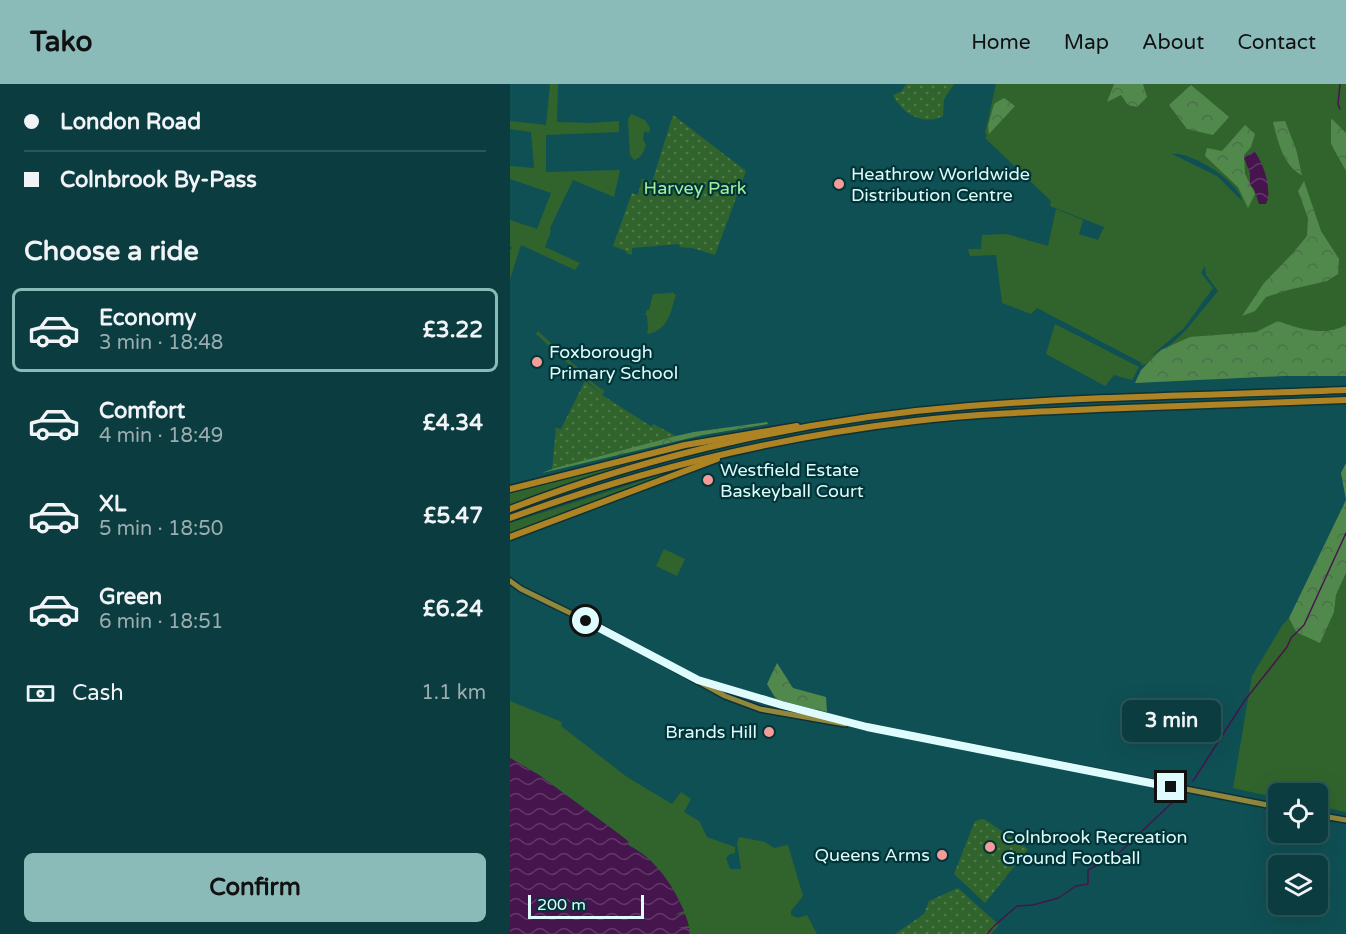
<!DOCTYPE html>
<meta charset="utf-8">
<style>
:root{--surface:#0b3c3f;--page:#144346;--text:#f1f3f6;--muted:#9aadb0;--line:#2b5659;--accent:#8bbbb9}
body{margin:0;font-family:"Varela Round",sans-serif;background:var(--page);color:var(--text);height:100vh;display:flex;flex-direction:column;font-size:22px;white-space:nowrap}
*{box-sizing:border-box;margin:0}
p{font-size:20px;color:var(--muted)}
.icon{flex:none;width:33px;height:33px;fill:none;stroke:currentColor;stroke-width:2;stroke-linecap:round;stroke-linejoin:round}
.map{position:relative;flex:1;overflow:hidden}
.sheet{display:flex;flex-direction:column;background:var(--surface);width:510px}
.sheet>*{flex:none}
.hud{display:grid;align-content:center;height:132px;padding:0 24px;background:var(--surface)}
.tools{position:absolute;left:758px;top:699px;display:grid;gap:12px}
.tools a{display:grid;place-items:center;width:60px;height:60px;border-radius:9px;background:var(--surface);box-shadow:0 6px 24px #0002,0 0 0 2px var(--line);font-size:30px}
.scale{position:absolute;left:18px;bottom:15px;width:116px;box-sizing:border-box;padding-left:6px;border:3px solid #defbfd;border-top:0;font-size:16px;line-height:21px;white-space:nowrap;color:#defbfd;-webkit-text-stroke:4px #003437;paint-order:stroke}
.end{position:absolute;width:27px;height:27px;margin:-14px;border:8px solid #defbfd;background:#111;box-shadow:0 0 0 3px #111}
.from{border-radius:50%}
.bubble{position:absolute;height:42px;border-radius:9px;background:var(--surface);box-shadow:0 6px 24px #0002,0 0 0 2px var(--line);font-size:20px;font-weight:800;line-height:42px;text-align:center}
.hud b{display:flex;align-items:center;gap:21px;height:57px;font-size:22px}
.hud b+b{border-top:2px solid var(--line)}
.hud i{width:15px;height:15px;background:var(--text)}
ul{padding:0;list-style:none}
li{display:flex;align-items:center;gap:18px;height:84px;margin:0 12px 9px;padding:0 12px;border:3px solid transparent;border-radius:9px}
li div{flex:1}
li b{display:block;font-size:22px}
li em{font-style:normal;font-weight:800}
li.selected{border-color:var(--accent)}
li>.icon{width:54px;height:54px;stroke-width:1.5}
h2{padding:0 24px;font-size:27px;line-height:72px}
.pay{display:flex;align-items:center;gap:15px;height:66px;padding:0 24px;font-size:22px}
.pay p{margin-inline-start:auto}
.button{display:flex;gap:12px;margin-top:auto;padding:12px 24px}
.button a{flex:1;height:69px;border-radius:9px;background:var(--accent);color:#111;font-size:24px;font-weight:800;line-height:69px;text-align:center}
header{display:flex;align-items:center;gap:36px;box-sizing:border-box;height:84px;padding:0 30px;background:var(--accent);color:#111}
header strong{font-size:28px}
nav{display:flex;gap:33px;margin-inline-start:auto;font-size:21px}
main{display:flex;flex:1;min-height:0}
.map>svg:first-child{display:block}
.grass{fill:#31642c;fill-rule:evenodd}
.forest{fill:url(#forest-crowns)}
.park{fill:url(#park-dots)}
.water{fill:url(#water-waves)}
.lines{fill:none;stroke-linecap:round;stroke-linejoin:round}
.stream{stroke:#47154e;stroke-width:1.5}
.trunk-casing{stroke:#0e3235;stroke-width:8}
.motorway-casing{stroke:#0e3235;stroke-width:9}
.trunk{stroke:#91883d;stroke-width:5}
.motorway{stroke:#ae8323;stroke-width:6}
.route{stroke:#defbfd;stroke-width:8}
.poi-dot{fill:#f59b98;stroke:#003437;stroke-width:2}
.labels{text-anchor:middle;stroke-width:4.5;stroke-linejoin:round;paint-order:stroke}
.poi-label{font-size:18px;fill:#defbfd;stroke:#003437;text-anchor:start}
.park-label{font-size:18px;fill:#a2f19a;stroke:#003437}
</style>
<header>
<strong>Tako</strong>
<nav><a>Home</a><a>Map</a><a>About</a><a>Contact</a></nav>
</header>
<main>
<section class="sheet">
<div class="hud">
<b><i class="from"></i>London Road</b>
<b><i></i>Colnbrook By-Pass</b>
</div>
<h2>Choose a ride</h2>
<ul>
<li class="selected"><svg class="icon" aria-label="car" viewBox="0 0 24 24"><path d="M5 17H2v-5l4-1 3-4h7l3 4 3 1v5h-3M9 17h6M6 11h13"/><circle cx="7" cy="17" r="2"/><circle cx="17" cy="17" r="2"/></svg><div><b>Economy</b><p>3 min · 18:48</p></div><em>£3.22</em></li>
<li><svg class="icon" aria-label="car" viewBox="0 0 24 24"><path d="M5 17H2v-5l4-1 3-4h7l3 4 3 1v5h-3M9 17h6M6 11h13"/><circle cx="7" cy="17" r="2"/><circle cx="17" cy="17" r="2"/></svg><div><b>Comfort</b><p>4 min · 18:49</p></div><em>£4.34</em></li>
<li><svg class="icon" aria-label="car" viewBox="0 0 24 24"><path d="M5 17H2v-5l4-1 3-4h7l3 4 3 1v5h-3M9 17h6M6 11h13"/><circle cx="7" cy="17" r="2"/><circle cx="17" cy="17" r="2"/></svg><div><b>XL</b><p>5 min · 18:50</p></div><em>£5.47</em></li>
<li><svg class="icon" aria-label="car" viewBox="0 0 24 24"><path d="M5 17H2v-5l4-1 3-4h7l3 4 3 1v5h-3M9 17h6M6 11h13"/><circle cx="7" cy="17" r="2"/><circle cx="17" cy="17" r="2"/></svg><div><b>Green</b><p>6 min · 18:51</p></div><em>£6.24</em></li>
</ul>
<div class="pay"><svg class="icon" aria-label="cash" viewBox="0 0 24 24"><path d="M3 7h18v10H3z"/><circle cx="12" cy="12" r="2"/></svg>Cash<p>1.1 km</p></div>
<div class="button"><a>Confirm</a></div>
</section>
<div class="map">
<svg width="836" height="850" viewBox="0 0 836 850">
<defs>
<pattern id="forest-crowns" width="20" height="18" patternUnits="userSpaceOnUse" patternTransform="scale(1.5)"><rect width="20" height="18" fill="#51894c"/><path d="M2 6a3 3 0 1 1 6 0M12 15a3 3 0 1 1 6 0" fill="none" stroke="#4b704c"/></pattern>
<pattern id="park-dots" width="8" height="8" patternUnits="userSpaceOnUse" patternTransform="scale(1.5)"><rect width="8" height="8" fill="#31642c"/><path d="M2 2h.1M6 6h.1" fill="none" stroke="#4e7b4c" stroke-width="1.8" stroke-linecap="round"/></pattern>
<pattern id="water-waves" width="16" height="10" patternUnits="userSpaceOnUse" patternTransform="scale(1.5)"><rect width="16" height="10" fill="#47154e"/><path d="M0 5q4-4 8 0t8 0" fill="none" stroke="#613868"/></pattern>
</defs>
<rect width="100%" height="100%" fill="#0f5054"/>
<g class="grass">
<path d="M40 0H48L47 38 81 39 109 37V48L36 51V88L110 86 104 113 63 96 40 144 41 147 35 163 70 179 65 186 11 161 0 195V166L2 164 0 162V136L27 145 41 109 0 95V82L24 84 21 48 0 45V37L36 41Z"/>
<path d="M486 0H836V263L630 281 632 279 527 224 521 230 492 219 486 171 460 172 458 165H471L472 151 497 150 538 162 546 125 573 136 569 150 588 156 594 143 540 122 541 117 475 54 477 52 475 49ZM662 70C680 67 729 97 732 117L707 92ZM695 182 696 191 708 207 676 246 660 261 641 272 674 244 703 204 691 189Z"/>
<path d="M121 30 135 36 140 44 139 49 135 47C133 50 132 57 136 60 134 67 132 74 124 76L120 71 118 35Z"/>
<path d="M162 208 166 211C160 229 159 245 138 250L137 247 138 245 137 231H135L137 226H139L143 210 161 209Z"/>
<path d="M545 240 629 283 622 296 604 291 595 302 536 270Z"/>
<path d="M28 247 87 302 95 307 92 311 26 250Z"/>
<path d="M151 371 0 420V408Z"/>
<path d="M150 391V393L0 450V439Z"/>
<path d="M154 465 175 475 167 492 146 482Z"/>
<path d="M836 489V728L807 722V710H768V714L723 704 742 592 773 540 779 534 786 548 824 528 826 511Z"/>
<path d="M0 617 52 638 51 642 117 693 162 720 171 708 181 715 174 728 189 737 197 753 225 763V769L220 770 216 774 220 785H231L227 759 229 753 255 758 264 764 278 761 293 812 281 827V831L288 834 297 831 307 850H180L179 844 168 845 175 829 164 831V830L174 827C162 801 145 774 118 761L119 758 109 750 29 691 0 674Z"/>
</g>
<g class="forest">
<path d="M604 0H633L637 13 627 23 618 21 611 11 597 18Z"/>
<path d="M681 1 719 33 703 51 677 45 659 21Z"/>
<path d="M494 14 505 22 479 50 478 42 484 20Z"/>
<path d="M821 34 836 49V87L821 60Z"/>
<path d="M775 37 786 65 792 91C773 82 768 57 763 38Z"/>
<path d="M735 41 745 50 741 63 734 71 735 90 745 110 738 124 728 103 695 72 697 64 712 67Z"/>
<path d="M794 97 811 147 829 175 828 190 817 197 778 206 756 213 745 227 732 232 754 199 782 170 797 152 798 134 788 107Z"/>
<path d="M768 237C790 245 815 253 836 241V292H774L625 299 631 286 651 266 680 253 746 248Z"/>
<path d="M257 338 258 340 193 351 32 389 42 385 49 361 166 352 184 348Z"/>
<path d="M836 379V489L826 511 824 528 810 559 786 548 779 534 836 416 831 389Z"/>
<path d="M267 579 283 604 316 613 317 628 267 617 257 600Z"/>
</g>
<g class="park">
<path d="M396 0H444L434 15 433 32C414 42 392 30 383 11L392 7Z"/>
<path d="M163 31 236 87 205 171 182 164 170 163 169 160 122 164V171L116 169V167L103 162 122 109 128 111 132 95 142 98Z"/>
<path d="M75 297 92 311 142 343 143 340 166 352 42 385 46 344 51 345Z"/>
<path d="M474 735 518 765 475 819 444 790 465 737Z"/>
<path d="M448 804 489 841 481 850H385L414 830 419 817Z"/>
</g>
<g class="water">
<path d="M744 67C753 77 763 107 756 120H749L744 105 740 101V89L734 74Z"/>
<path d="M0 674 29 691 109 750 119 758 118 761C146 775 162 800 174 827L164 831 175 829 179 842 168 844H179V850H0Z"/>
</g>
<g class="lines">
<g class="stream">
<path d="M830 0 828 20 830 25"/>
<path d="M683 697 735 616 777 563 781 554 794 541 836 449"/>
<path d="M477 850 484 842 507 822 523 821 548 814 566 802 578 800V786L610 768 668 713"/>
</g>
<g class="trunk-casing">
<g id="trunk">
<path d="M0 497 11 505 93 545 215 612 250 625 335 640"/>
<path d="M188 596 272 621 357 643 768 723"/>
<path d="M807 731 836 736"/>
</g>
</g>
<g class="motorway-casing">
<g id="motorway">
<path d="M0 405 175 361 287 342"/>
<path d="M0 425C144 369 305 334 459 322 584 312 711 311 836 306"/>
<path d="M0 434C131 386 267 353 405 337 474 329 544 327 614 324 688 321 762 318 836 316"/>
<path d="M0 453 207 375"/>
</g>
</g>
<use href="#trunk" class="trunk"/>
<use href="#motorway" class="motorway"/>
</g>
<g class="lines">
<path class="route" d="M76 537 188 596 272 621 357 643 661 703"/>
</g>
<g class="poi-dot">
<circle cx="329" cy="100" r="6"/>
<circle cx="27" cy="278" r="6"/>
<circle cx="198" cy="396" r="6"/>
<circle cx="259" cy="648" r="6"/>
<circle cx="480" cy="763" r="6"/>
<circle cx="432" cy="771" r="6"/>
</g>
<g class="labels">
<g class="poi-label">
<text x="341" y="96">Heathrow Worldwide<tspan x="341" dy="21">Distribution Centre</tspan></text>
<text x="39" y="274">Foxborough<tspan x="39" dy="21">Primary School</tspan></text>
<text x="210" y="392">Westfield Estate<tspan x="210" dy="21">Baskeyball Court</tspan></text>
<text x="247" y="654" text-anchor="end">Brands Hill</text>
<text x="492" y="759">Colnbrook Recreation<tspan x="492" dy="21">Ground Football</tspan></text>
<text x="420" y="777" text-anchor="end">Queens Arms</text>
</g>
<g class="park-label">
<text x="185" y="110">Harvey Park</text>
</g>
</g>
</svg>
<div class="tools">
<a><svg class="icon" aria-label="locate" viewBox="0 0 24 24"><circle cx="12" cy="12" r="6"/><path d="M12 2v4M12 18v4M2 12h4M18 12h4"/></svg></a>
<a><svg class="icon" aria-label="layers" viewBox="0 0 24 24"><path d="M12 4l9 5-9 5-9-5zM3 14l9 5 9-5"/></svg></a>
</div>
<div class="scale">200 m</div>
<i class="end from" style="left:76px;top:537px"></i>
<i class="end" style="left:661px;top:703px"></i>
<div class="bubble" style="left:612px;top:616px;width:99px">3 min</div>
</div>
</main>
